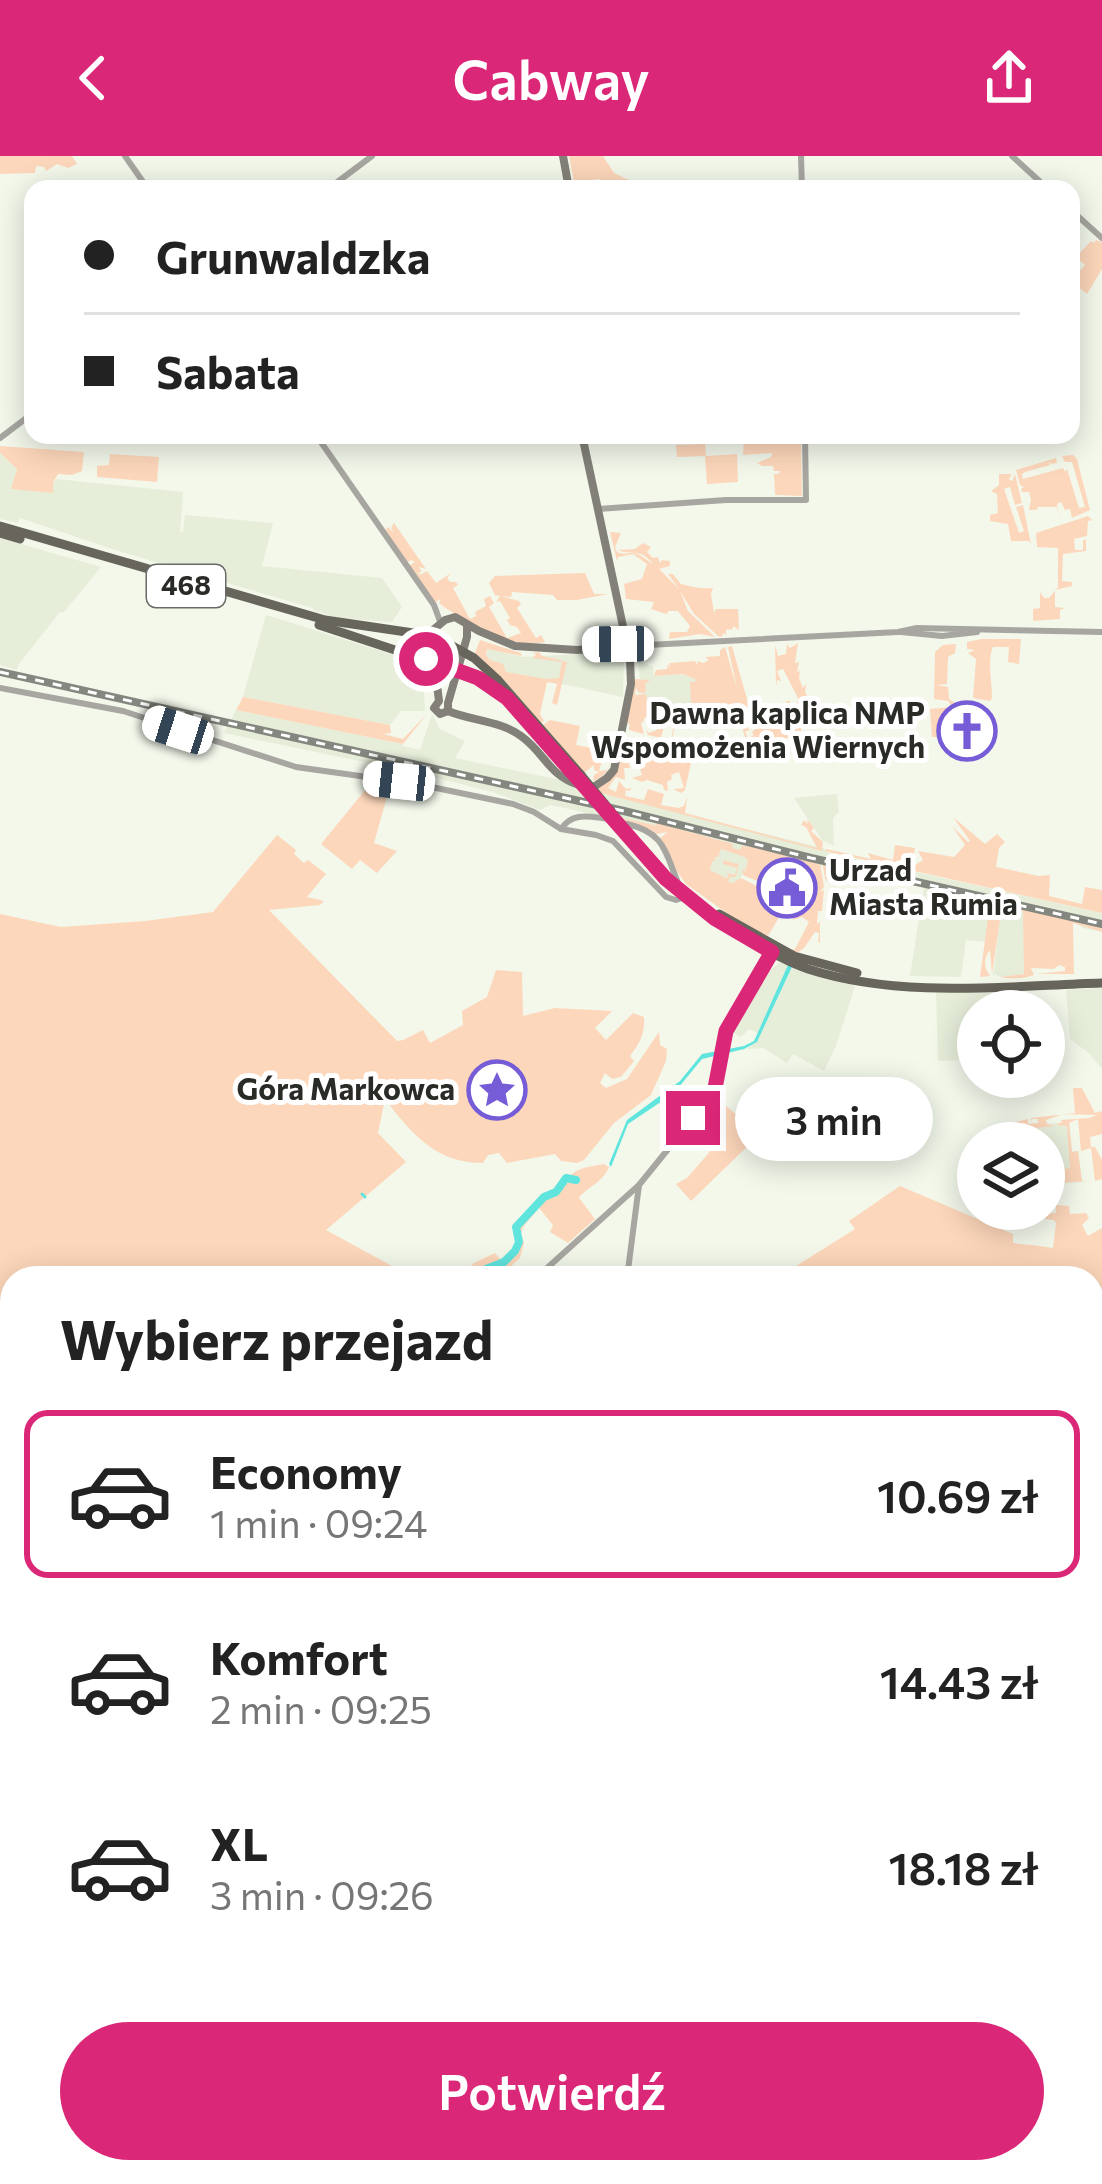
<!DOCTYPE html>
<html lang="pl">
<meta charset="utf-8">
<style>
:root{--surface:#fff;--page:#f2f2f2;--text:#222;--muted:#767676;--line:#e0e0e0;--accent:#db2777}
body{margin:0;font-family:Commissioner,sans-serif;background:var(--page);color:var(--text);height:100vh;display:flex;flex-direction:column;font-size:45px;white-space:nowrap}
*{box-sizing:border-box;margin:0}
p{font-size:39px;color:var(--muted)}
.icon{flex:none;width:66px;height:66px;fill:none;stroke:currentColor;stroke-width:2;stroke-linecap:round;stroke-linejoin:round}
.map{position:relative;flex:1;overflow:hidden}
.side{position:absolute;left:0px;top:1110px;width:1104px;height:918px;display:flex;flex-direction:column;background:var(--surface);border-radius:36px 36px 0 0;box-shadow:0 6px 30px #0003}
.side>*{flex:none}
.top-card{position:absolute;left:24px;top:24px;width:1056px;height:264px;border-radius:24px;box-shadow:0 6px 30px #0003;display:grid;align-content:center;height:264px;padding:0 60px;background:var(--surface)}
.fabs{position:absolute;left:957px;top:834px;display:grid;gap:24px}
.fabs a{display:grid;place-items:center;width:108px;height:108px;border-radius:50%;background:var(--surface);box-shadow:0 6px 30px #0003;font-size:60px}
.end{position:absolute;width:54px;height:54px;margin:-27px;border:15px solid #db2777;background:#fff;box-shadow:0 0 0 6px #fff}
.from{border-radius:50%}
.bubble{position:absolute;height:84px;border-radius:42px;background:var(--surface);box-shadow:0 6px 30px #0003;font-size:39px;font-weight:600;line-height:84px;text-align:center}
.car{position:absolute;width:36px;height:72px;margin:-36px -18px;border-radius:15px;box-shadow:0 0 9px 3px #0007;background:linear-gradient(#fff 24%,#345 0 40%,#fff 0 76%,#345 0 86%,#fff 0)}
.top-card b{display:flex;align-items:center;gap:42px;height:114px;font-size:45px}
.top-card b+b{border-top:3px solid var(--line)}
.top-card i{width:30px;height:30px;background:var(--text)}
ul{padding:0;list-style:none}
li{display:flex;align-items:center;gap:36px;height:168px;margin:0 24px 18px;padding:0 36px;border:6px solid transparent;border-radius:24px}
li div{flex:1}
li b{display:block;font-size:45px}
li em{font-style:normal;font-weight:600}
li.selected{border-color:var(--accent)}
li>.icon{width:108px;height:108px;stroke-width:1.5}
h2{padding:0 60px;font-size:54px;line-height:144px}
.button{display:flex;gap:24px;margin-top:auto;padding:24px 60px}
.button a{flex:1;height:138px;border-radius:72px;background:var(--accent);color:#fff;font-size:48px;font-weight:600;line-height:138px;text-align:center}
header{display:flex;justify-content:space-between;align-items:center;height:156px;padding:0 60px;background:var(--accent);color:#fff;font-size:54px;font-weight:600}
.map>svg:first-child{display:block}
.built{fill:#e6eeda}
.green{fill:#fdd7bb}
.water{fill:#60e4de}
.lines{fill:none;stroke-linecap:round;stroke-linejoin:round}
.stream{stroke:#60e4de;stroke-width:3}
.river{stroke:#60e4de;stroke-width:8}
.tertiary{stroke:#a8a6a1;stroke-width:6}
.secondary{stroke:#828078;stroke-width:8}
.primary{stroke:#68655c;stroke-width:9}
.rail-casing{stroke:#84877f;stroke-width:8}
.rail{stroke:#fff;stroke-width:3;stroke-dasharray:9;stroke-linecap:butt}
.primary-bridge{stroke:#68655c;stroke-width:9}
.route{stroke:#db2777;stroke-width:15}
.labels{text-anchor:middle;stroke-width:10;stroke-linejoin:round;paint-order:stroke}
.shield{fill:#fff;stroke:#696b68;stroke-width:3}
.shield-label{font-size:27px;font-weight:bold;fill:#292b27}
.poi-label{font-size:30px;font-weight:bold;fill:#292b27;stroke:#fff;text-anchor:end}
</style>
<header><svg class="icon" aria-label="back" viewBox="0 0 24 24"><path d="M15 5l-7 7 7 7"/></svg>Cabway<svg class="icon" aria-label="share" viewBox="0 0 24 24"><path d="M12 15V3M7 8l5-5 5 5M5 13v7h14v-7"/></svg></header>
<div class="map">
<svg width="1102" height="2028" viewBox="0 0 1102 2028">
<rect width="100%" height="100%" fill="#f3f8eb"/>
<g class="built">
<path d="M0 297 17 313 11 333 53 336V327L57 323 183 336 180 376H183L185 359 273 367 262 410 382 422 402 451 392 466 338 462 315 455 312 452 115 394 20 362 18 367 0 363Z"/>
<path d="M0 382 101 411 63 457 60 456 18 509 17 514 0 509Z"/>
<path d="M266 459 423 508 425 555H401L390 569 243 541Z"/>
<path d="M488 493 523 501 618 496 624 499 623 541 506 516 502 508 490 504 486 499Z"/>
<path d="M638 498H642L643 507 653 511 654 520 727 516 736 548 642 554Z"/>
<path d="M236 554 403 588V590L420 594 432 558 440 573 465 585 455 602 560 624 576 631 823 692 829 697 1102 757V776L1083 772 1077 767 1024 755V818L1000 821 995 818 993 821 1001 750 991 748 985 786 966 784 961 821 910 820 924 731 826 709 816 710 738 698 749 701 745 715 735 731 708 714 715 692 726 695 728 690 687 678 550 649 540 654 493 636 417 617 224 577Z"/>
<path d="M837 638 839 656 833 662 834 690 822 684 794 642Z"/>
<path d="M780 806 788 810 758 877 749 873 741 881 734 877 733 872 767 817Z"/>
<path d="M792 812 853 827 855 830 836 890 824 915 793 898 787 907 763 892 746 893 757 886Z"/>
<path d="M1102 832V913L1089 897 1070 883 1066 834Z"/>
<path d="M936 836 991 837 1010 851 978 855V903L938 905Z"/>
<path d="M1069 966 1072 996 1078 995 1082 1026 1044 1028V987H1012L1009 977 1023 970Z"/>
</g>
<g class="green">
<path d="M0 0H72L77 8 68 12 57 8 46 15 44 11 36 10 35 17 0 18Z"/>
<path d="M569 0H603L614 17 631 25 633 33H600V23L574 26Z"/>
<path d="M1096 84 1102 86V113L1087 138 1071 125 1085 109 1076 101 1091 85 1094 87Z"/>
<path d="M771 279 773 285 801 284 802 340 775 339 774 318H779L780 315H774L773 310H762L757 307 771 301 772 297 743 299 744 281 746 284 747 281Z"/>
<path d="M705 288 706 300 737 298 738 326 707 328 705 300 677 301 676 289Z"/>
<path d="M0 290 84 296 82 315 72 319 58 318 53 327V337L11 333 17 313 0 297Z"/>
<path d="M110 298 159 301 157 326 97 321V310L109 309Z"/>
<path d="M1073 299 1077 303 1090 354 1072 362 1070 353 1065 354 1061 346 1057 348 1060 364 1057 351H1038L1037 354H1029L1031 344 1029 336H1022L1021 333 1024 331 1020 329 1016 314 1056 302 1057 307 1051 308 1049 305 1050 309 1025 316 1022 318 1023 323 1063 312 1065 316 1067 313 1079 352 1085 351 1072 306H1065L1062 300Z"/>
<path d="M999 318H1012L1009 323 1012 325 1015 318 1022 347 1015 349 1010 331 1004 333 1019 377 1024 375 1016 351 1023 349 1031 388 1029 385H1011L1008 368 990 365V359L998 357 997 338 991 335 999 329Z"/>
<path d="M1088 360 1092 364 1088 365 1087 380 1074 383 1075 394H1083V384H1086V395L1063 398 1062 425 1072 426V430L1055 434V451L1065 452 1060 454V463L1033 465V453L1040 452V436L1044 442H1049L1058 431V392L1037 391 1036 377Z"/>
<path d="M394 367 426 413 419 411 422 416H419L420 419 427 415 436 427 451 417 447 422 450 426H456L458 429 453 432 470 463 476 460 475 456 486 450 484 443 490 440 494 447 489 451 507 482 521 477 517 471 510 469 507 464 510 462 500 445 496 446 500 440 495 439 489 427 495 420 585 417 594 438H608L577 444H557L553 439 512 436 511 441 501 440 519 445 521 448 517 452 536 482 541 479 545 486C507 493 475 470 444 451L439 447 441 443 435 446 408 410 415 406 411 404 406 408 384 376 388 371 394 377 391 372Z"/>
<path d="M610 376 621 377 615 391 617 396C624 399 626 397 633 397 640 398 647 404 653 408 640 391 631 400 618 394L635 393 643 387 651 391 647 396 653 402 658 401 660 407 662 404 670 405V410L659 413 679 433 668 418H673L681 428C692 431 702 433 713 432L711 438 714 457 716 453H738L739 474 733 470V473L726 474V479L723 477 722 481 718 480 694 458 680 435 688 455 715 481 700 478 669 483 670 476H687L690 470 678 455H669L666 458 651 453 654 446 626 443 624 428 642 423 647 408 633 398 618 401 617 405Z"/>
<path d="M1021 483 1019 508 1008 506 1009 491H993C987 505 992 524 992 542L990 545 973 542 976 503 968 497 975 494 967 493V486L981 483Z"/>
<path d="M480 484 521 497 522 503 521 500 487 493 486 499 490 504 503 508 506 516 546 523 559 522 562 506 533 502 536 498 532 497 539 496 542 500 567 506 557 549 552 547 557 528 547 526 540 558 544 565 541 567 504 524 475 497Z"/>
<path d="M798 487 795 507 799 506 797 516 800 515 799 522 803 532 806 528 805 536 814 551 802 555 801 552 798 560H788L784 548 789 544 791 548 795 549 799 544 783 513 777 515 781 525 777 524 776 531 775 489 778 500 786 498 787 488 790 492Z"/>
<path d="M956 488 955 497 948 501 947 528 937 529 948 531 949 543 960 550 959 559H935L959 561V572H955V577L935 574 959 581H932L930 553 952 551 948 545 934 543 935 496 943 489Z"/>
<path d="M732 490 749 550 752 560 760 565 751 574 742 545 749 575H745L749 585 752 579 755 583 752 576 759 569 763 573 799 571 801 565V586L827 584V580L833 579 834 585 795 589 793 582 762 584 772 606 763 597 764 604 743 600 746 585 741 568 731 564 727 566 728 563 739 565V563L698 557 693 573 675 569 672 584H671L674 569 693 571 698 556 696 551 660 553 659 565 665 566 661 582 648 579 646 574 649 577 657 574 652 559 644 562V565L641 567 644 578 629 574 630 568 626 567 635 523 650 524 645 528 646 536 639 537 636 532 635 539 646 538 647 547H653L654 540 656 551 691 548 690 526H696L695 523 683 518 654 520 656 514 667 513 668 507 669 512 670 507 695 505 697 509 698 505 703 507 709 504 705 501 720 500V494L725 491 737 533 728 491Z"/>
<path d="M243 541 390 569 391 577 383 578 403 583 427 558 403 588 236 554Z"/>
<path d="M550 564 580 570 576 589 603 594 607 589 599 615 608 614 614 591C610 607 610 619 593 625L594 619 599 616 594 614V609L584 617 543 569Z"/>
<path d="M667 590 665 603 677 605 679 593 693 598 685 634 681 637 673 633 684 632 679 616 671 619 672 623 667 626 668 635 664 634 663 629 647 624 642 626 632 622 642 619 637 604 629 607 630 612H624L625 624 616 621 608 632 616 636 619 625 626 633 631 632 630 635 626 634 625 640 644 644 648 633 664 638 661 649 679 652 684 650 687 641 685 657 817 692 806 671 801 669 804 664 808 668 807 663 814 672 811 675 823 686 822 695 612 640 601 637 596 632 607 626 621 594 664 605Z"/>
<path d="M371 627 390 630 374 687 397 695 377 717 360 704 352 713 321 688Z"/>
<path d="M953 661 985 688 997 678 1005 686 999 692 996 711 1039 720 1050 719 1049 740 1082 748 1085 731 1102 734V757L825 695 826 693 871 703 868 697 893 704 895 689 915 692 912 711 923 704 918 695 954 701 965 689 952 670 968 686 970 685Z"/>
<path d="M621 662 658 670 653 666 713 679 675 672 733 688 732 692 740 694 742 690 751 691 752 689 817 705 819 709 820 706 824 731 820 736 824 734 822 755H818L817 768 820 766V787L818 786 819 777 815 776 804 792 797 797 790 794 795 793 809 766 802 761 793 764 800 746 793 743 794 740 801 743 804 736 783 726 785 721 774 716 766 720 762 727 743 719 742 714 745 715 748 705 745 701 721 693 718 701H714L716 705H712L710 714 726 722 729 720 726 717 735 719 737 712 723 708 724 704 737 708 739 706 736 721H730L728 726 732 727 741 722 777 740 787 749H793L790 759 789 757 782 756 768 780 735 763 686 728 674 711 660 682 668 676 656 678C645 669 630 671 621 662Z"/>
<path d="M277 679 296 694 294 698 304 707 308 704 326 718 307 741 324 745 320 749 269 754 397 885 403 884 423 874 430 887 463 869 462 855 487 841 496 814 522 816 523 860 555 852 612 855 595 872 606 884 633 857 644 861C645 878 640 887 630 900L634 905 621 921 612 923 605 917 600 927 606 932 627 923 659 876 660 889 667 893 666 905 651 939 614 967 584 1004 577 1007 561 1005 555 998 507 1007 499 997 488 999 483 1007C437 1007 414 980 387 946L384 948 378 977 406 1006 326 1074 414 1122H12V1626L0 1637V758L61 771 145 765 213 756Z"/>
<path d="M822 706 1102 769V776L1073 767 1074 818H1037L1065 815V811L1059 809 1054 813 1031 812 1034 819C1025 823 1007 823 1000 821L1024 818 1023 755 1002 750 992 818 990 794C983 803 984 812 990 820L980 821 990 747 847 714 845 722 827 723 826 726Z"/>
<path d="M1073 932H1082L1095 957 1102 955V978L1090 981 1091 991H1095L1102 1004V1023L1095 1025 1091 992 1081 995 1078 963 1069 967 1072 996 1078 995 1082 1025H1090L1044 1028 1045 1000 1055 1001 1057 1025V1014L1070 1012 1067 970 1058 969 1057 967H1062L1061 964 1089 962 1097 959 1063 958 1046 964 1047 968 1055 970 1034 972V976L1019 978 1020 987 1010 984 1009 976 1015 970 1008 968 1028 963V968L1038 967V963H1032L1031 966V962L1075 957Z"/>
<path d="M717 942 746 967 742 973 754 984 691 1045 676 1028 687 1022 720 984 698 965Z"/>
<path d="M604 1008 609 1011C601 1029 590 1028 579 1042L595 1063 568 1087 550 1076 553 1069 539 1052 523 1071 521 1078 524 1087 520 1102 498 1122H461L474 1107 495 1097 500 1103 512 1100 518 1088 517 1070 541 1041 562 1032C572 1011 584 1012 604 1008Z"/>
<path d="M900 1030 1013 1078V1087C1026 1089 1039 1089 1053 1092L1056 1067 1054 1064 1019 1060 1056 1057V1049L1069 1050 1070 1058 1086 1057 1089 1062 1082 1069 1088 1080 1102 1072V2028H510L509 2016H1092V1122H777L855 1073 849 1065Z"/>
<path d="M0 1662 12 1671V2016H200L203 2028H0Z"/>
</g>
<path class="water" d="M788 809 792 811 757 886 744 893 702 903 674 937 628 968 611 1011 609 1008 627 964 680 925 702 898 744 890 754 885Z"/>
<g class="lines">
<g class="stream">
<path d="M362 1038 365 1041"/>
<path d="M355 2016 357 2028"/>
<path d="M450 2016 451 2025"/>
<path d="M136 2028 139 2019 148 2016"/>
</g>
<g class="river">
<path d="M463 1122 504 1106 515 1095 519 1086 516 1071 544 1041 556 1036 566 1022 576 1024"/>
<path d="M193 2016 198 2028"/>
</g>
<g class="tertiary">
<path d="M125 0 148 33"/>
<path d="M801 0 802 33"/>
<path d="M1012 0 1048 33"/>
<path d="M328 33 372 0"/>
<path d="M1071 54 1102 82"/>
<path d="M316 279 434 449 441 468"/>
<path d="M0 282 33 257"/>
<path d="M598 353 726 344H806L805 279"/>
<path d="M901 476 942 480 977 476"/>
<path d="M628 490 898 476 917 472 1102 476"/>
<path d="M0 532 123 555 296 611 417 628 513 648 534 656 561 673 596 679 613 685 666 741 676 744 686 741"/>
<path d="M627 668C666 677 665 697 679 729"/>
<path d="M561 673C573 655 590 661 609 663"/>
<path d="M536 1122 639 1029 708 944 718 924 726 875 771 797"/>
<path d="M627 1122 639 1029"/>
<path d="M1030 2016 1048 2028"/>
</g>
<g class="secondary">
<path d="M563 0 569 33"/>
<path d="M582 279 630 503 631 528 614 614 607 622 595 630"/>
<path d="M427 479 445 464 455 461 479 475 515 490 577 494 628 490"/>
<path d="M440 481 436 521 439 545 434 552 440 558 448 555"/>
<path d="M448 555C472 565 501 565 521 580 545 597 548 619 579 629"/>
<path d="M448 555V547L467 481V469"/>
</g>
<g class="primary">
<path d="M0 370 325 464 427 479 445 486 474 502 497 523 581 619"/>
<path d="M0 377 20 383"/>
<path d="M319 469 468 518 489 528 512 547"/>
<path d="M619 670C658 716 698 754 750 784 769 795 787 806 808 813 901 843 1006 830 1102 827"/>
<path d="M719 758 794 800 857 817"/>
</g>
<g class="rail-casing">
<path id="rail" d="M0 516 624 655 811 702 1102 768"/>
</g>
<use href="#rail" class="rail"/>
<path class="primary-bridge" d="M581 619 625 672"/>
</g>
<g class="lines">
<path class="route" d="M426 503 478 522 507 542 666 723 714 762 772 796 726 875 715 932 693 962"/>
</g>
<defs>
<g id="church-ring" transform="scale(3)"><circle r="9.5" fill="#fff" stroke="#775cd7" stroke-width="1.5"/><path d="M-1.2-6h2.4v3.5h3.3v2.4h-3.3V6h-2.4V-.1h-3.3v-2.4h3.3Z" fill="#775cd7"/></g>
<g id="civic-ring" transform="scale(3)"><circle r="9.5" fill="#fff" stroke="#775cd7" stroke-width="1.5"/><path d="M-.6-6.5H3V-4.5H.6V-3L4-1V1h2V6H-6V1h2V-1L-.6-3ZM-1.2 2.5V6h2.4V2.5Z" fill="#775cd7"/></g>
<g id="sight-ring" transform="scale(3)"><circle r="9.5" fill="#fff" stroke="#775cd7" stroke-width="1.5"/><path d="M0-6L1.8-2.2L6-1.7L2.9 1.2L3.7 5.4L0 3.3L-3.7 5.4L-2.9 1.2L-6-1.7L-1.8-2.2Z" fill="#775cd7"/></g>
</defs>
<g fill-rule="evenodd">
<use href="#church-ring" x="967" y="575"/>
<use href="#civic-ring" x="787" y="732"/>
<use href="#sight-ring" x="497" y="934"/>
</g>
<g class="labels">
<rect class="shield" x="147" y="409" width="78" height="42" rx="9"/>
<g class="shield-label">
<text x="186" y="439">468</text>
</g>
<g class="poi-label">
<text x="925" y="568">Dawna kaplica NMP<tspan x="925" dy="34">Wspomożenia Wiernych</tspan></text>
<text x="829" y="725" text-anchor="start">Urzad<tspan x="829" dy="34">Miasta Rumia</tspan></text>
<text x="455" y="944">Góra Markowca</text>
</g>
</g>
</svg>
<div class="fabs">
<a><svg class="icon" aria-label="locate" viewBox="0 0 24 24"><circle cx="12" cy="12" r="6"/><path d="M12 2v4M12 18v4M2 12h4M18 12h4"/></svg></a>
<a><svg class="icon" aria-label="layers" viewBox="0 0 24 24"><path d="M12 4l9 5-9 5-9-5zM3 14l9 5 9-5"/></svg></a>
</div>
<i class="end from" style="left:426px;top:503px"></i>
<i class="end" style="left:693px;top:962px"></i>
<div class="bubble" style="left:735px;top:921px;width:198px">3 min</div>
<i class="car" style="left:618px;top:488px;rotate:269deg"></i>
<i class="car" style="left:178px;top:574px;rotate:288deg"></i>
<i class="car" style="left:399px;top:625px;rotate:276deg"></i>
<div class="top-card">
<b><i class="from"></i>Grunwaldzka</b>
<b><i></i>Sabata</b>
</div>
<section class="side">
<h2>Wybierz przejazd</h2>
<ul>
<li class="selected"><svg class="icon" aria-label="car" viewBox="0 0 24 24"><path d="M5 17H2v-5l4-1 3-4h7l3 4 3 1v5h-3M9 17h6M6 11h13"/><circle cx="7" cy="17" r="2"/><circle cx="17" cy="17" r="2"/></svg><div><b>Economy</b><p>1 min · 09:24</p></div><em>10.69 zł</em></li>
<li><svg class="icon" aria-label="car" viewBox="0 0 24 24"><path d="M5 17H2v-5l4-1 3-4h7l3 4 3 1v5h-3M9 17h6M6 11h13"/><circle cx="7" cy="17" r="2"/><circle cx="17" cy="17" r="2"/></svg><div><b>Komfort</b><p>2 min · 09:25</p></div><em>14.43 zł</em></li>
<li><svg class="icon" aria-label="car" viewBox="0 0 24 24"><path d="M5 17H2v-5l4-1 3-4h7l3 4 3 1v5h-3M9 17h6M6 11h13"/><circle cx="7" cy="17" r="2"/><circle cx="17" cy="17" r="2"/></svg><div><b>XL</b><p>3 min · 09:26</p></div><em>18.18 zł</em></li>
</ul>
<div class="button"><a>Potwierdź</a></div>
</section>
</div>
